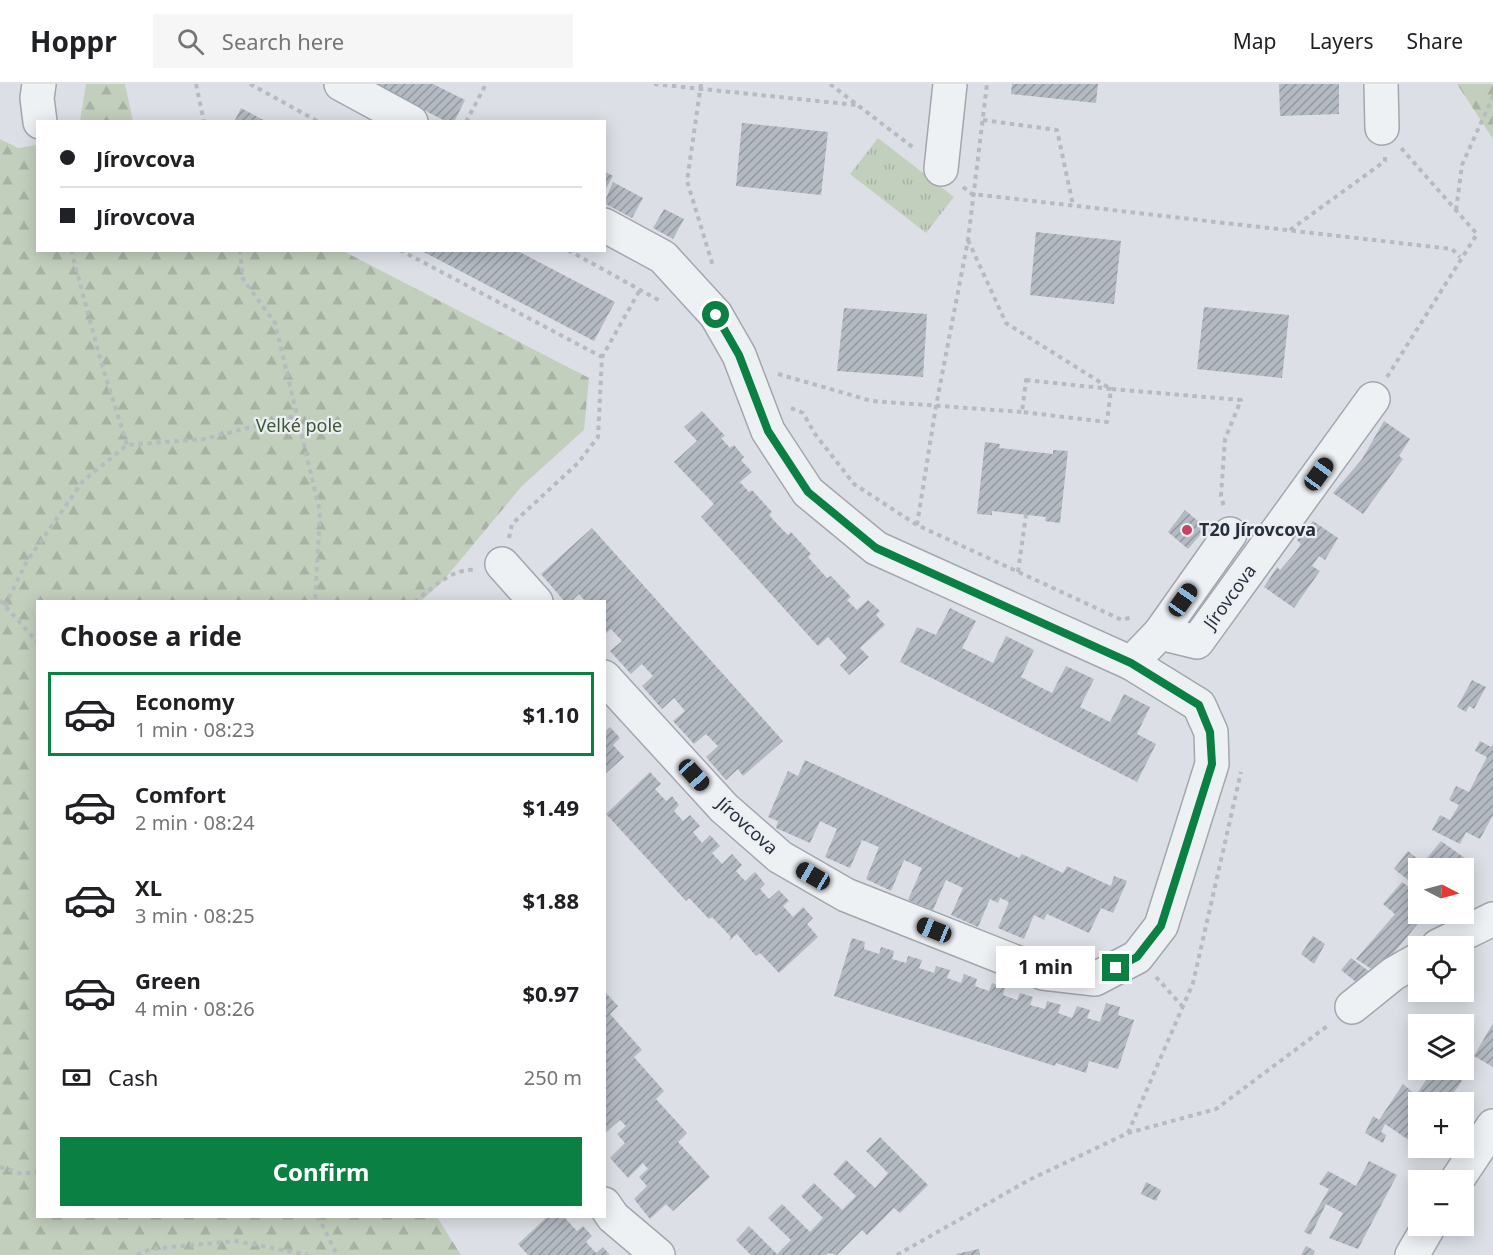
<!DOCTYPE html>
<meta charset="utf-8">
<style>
:root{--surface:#fff;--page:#f6f6f6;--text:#202124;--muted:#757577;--line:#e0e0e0;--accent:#0b8043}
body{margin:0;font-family:"Noto Sans",sans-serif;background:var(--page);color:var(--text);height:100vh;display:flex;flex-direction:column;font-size:22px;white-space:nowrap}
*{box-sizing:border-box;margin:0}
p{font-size:20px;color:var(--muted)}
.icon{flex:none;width:33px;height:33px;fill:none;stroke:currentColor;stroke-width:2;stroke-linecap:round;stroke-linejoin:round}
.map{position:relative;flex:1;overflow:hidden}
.panel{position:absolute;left:36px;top:516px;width:570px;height:618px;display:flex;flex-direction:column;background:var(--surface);border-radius:0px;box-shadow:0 3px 15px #0003}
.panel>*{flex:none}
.banner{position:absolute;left:36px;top:36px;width:570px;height:132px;border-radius:0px;box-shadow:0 3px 15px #0003;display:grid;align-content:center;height:132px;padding:0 24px;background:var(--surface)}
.needle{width:39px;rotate:96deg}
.buttons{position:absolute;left:1408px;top:774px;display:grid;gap:12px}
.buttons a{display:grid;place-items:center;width:66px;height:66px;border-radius:0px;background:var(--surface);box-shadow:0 3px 15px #0003;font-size:30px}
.end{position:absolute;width:27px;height:27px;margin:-14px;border:8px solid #0b8043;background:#fff;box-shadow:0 0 0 3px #fff}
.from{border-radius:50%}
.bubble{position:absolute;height:42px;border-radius:0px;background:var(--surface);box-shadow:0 3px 15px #0003;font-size:20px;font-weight:700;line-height:42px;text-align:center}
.car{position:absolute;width:18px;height:36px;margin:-18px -9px;border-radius:8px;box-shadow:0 0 4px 2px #0007;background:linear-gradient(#222 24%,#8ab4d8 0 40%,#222 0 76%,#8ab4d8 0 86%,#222 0)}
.banner b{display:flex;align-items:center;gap:21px;height:57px;font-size:22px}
.banner b+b{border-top:2px solid var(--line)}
.banner i{width:15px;height:15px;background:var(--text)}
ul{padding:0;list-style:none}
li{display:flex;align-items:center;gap:18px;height:84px;margin:0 12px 9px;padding:0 12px;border:3px solid transparent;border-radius:0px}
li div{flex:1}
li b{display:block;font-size:22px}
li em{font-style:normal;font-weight:700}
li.active{border-color:var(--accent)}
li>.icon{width:54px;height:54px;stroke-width:1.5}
h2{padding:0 24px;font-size:27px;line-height:72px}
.pay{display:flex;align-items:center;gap:15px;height:66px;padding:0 24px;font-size:22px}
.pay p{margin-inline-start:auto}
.primary-button{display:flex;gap:12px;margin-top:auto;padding:12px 24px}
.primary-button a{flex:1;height:69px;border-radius:0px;background:var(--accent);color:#fff;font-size:24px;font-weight:700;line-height:69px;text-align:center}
header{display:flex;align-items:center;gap:36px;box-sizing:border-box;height:84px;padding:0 30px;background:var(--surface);border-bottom:2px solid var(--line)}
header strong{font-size:28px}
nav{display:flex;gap:33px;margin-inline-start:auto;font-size:21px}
.search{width:420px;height:54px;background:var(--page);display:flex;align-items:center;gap:15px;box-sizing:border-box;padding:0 21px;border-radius:0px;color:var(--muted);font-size:22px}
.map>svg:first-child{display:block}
.forest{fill:url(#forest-firs)}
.park{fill:url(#park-tufts)}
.building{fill:url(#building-hatch)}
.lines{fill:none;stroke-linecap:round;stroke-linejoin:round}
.minor-casing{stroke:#a2a7af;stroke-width:36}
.path{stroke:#b6bbc0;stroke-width:4;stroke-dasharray:4.5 4.5;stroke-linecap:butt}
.minor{stroke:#eef1f4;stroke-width:33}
.route{stroke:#0b8043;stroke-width:8}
.poi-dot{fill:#c84361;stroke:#ebeff3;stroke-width:2}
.labels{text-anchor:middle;stroke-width:4.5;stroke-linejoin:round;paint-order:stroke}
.park-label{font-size:18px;fill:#3d5634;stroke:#ebeff3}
.poi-label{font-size:18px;font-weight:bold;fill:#262f3b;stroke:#ebeff3;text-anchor:start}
.street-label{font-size:18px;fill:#262f3b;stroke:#ebeff3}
</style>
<header>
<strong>Hoppr</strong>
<div class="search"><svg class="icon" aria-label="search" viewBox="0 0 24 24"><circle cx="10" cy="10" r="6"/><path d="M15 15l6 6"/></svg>Search here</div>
<nav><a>Map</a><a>Layers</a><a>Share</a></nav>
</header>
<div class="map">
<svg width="1493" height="1171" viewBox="0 0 1493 1171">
<defs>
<pattern id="forest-firs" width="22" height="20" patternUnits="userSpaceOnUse" patternTransform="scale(1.5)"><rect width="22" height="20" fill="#c3cfbd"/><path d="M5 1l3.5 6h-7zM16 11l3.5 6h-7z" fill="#a7b2a3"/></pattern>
<pattern id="park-tufts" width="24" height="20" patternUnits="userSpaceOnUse" patternTransform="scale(1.5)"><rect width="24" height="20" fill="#c3cfbd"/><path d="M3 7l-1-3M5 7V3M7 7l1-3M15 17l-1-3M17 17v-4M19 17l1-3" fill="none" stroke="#a7b2a3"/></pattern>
<pattern id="building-hatch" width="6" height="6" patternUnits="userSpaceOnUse" patternTransform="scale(1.5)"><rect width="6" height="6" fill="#b3bac2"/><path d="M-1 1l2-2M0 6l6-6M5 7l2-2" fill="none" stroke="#91989f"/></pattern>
</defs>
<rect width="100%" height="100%" fill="#dce0e6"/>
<g class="forest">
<path d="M86 0H125L133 37H80Z"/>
<path d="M1457 0H1493V55Z"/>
<path d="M0 55 18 64 37 61 38 166 343 167 589 294 584 346 522 402 443 497 421 517 38 518V1132L437 1133 461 1171H0Z"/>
</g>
<path class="park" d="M878 54 954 113 926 149 850 90Z"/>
<g class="building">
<path d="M374 0H433L465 16 454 38H447Z"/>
<path d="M1012 0H1098L1096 19 1011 10Z"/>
<path d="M1279 0H1339V30L1280 32Z"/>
<path d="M241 24 267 38H234Z"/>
<path d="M742 39 828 48 821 111 736 102Z"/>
<path d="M604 87 613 92 604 108Z"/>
<path d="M613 98 643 114 632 134 604 119Z"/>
<path d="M664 125 684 135 673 155 653 144Z"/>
<path d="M1036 148 1121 157 1114 220 1030 211Z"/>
<path d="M420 166H516L615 218 594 257Z"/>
<path d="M1204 223 1289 231 1282 294 1197 285Z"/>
<path d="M844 224 927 230 923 293 837 287Z"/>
<path d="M702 327 725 352 721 354 730 364 734 361 744 373 741 376 752 388 740 398 749 408 752 406 772 428 769 431 778 441 788 451 791 448 811 470 808 473 817 483 827 494 831 492 851 513 847 516 857 526 868 516 880 527 876 531 885 541 860 564 869 573 849 591 840 581 847 574 828 553 818 562 701 433 714 420 674 378 697 357 684 343Z"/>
<path d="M1384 337 1410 355 1399 372 1403 375 1363 430 1333 409 1362 375Z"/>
<path d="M985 358 1000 360 999 364 1053 370V366L1068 367 1060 439 1045 437 1046 433 992 427V431L977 430Z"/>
<path d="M1185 426 1206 444 1188 465 1168 448Z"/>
<path d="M1313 437 1338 454 1325 476 1319 472 1312 482 1320 487 1294 524 1264 503 1277 483 1280 486 1294 470 1301 460 1297 456Z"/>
<path d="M592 444 783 657 743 692 738 685 726 696 706 673 718 662 706 650 694 660 673 637 685 627 674 614 662 625 642 602 653 592 642 580 631 590 610 567 622 557 611 545 604 551V518H586L579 510 571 518H565L541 490Z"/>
<path d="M950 524 976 537 962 564 993 579 1006 552 1034 566 1021 593 1036 601 1052 609 1066 582 1094 595 1080 623 1110 638 1124 610 1150 623 1137 650 1156 660 1137 698 900 578 917 543 936 551Z"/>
<path d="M1472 596 1486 603 1474 625 1469 622 1466 628 1457 623Z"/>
<path d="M610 643 620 654 613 661 624 673 604 691V648Z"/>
<path d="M1480 657 1491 663 1493 660V731L1480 755 1466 748 1460 760 1432 746 1440 731 1450 736 1459 721 1449 716 1456 702 1469 708 1487 673 1475 667Z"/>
<path d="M805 676 1019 774 1022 770 1063 789 1067 782 1111 802 1114 792 1127 797 1113 829 1101 824 1089 849 1047 830 1044 836 1034 831 1024 855 998 844 1009 818 1000 814 998 819 990 815 978 843 951 831 963 804 946 796 933 826 908 816 922 784 904 776 891 807 866 795 879 763 862 756 850 784 825 773 837 745 820 737 810 759 776 744 778 737 768 733 788 687 798 692Z"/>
<path d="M650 688 661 700 655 705 666 717 672 712 679 721 674 727 683 737 690 731 700 742 693 748 702 759 710 751 720 762 712 769 722 780 732 770 742 781 736 787 745 797 755 788 765 800 760 805 769 815 779 806 789 817 783 822 793 833 803 823 813 834 807 840 818 853 779 889 760 869 756 872 737 850 729 857 731 853 712 833 709 835 689 814 686 817 606 730Z"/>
<path d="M1441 757 1469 777 1463 784H1419V830H1426L1382 883 1378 879 1373 886 1356 875 1395 830 1383 820 1402 798 1409 803 1412 799 1394 785 1408 767 1423 779Z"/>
<path d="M1313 852 1325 860 1314 880 1301 870Z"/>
<path d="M852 854 865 858 864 865 879 870 881 863 894 867 892 875 906 879 908 872 922 876 919 884 934 889 936 882 950 886 947 894 961 899 964 890 977 895 975 902 989 907 992 899 1005 903 1003 911 1017 916 1020 909 1033 913 1030 921 1045 925 1047 917 1061 921 1058 929 1072 934 1077 922 1090 926 1087 934 1100 938 1106 919 1120 923 1118 931 1134 936 1118 985 1089 977 1086 989 1056 979 1055 982 834 912Z"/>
<path d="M1351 874 1370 888 1360 901 1341 886Z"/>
<path d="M604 907 618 922 610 930 642 966 634 973 664 1007 656 1015 687 1049 678 1058 710 1093 673 1127 666 1120 650 1135 634 1115 647 1102 639 1093 648 1085 643 1079 628 1094 610 1074 625 1059 617 1050 626 1042 620 1036 604 1050Z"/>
<path d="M1493 939V983L1474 972Z"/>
<path d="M1433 986H1447L1462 997 1447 1018H1419V1057L1416 1061 1385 1040 1381 1048 1386 1051 1383 1059 1365 1049 1373 1032 1379 1036 1403 1000 1416 1011Z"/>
<path d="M880 1053 928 1101 900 1129 894 1124 867 1151 862 1146 837 1171 828 1169 826 1171H751L736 1156 749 1142 777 1170 791 1156 768 1134 782 1120 810 1148 823 1134 801 1112 814 1099 842 1126 856 1112 833 1090 846 1076 875 1104 888 1089 866 1067Z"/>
<path d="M1369 1077 1397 1091 1358 1165 1329 1154 1343 1129 1326 1120 1311 1151 1304 1148 1329 1105 1319 1100 1328 1087 1356 1102Z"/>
<path d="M1146 1098 1161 1106 1156 1117 1141 1110Z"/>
<path d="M548 1132H567L565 1134 577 1147 583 1142 592 1152 586 1158 596 1169 603 1163 610 1171H528L518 1160Z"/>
<path d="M1306 1162 1315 1167 1313 1171H1301Z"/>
<path d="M979 1165 980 1171H956V1170Z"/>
</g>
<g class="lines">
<g class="minor-casing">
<g id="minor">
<path d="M39 0 37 14 40 38"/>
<path d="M341 0 411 38"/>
<path d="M1381 0 1382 44"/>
<path d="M941 85 950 0"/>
<path d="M604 141 663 173 716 231 739 271 768 347 808 408 876 464 1131 579 1199 621 1211 648 1212 680 1161 842 1137 873 1095 895 1043 889 846 811 780 773 724 724 604 593"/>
<path d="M502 480 536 518"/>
<path d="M1160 549 1230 450"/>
<path d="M1131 579 1160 549 1197 558 1373 315"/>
<path d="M1438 862 1493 835"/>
<path d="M1352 923 1393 890 1419 875"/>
<path d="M1457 1096 1493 1042"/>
<path d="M604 1120 613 1133 658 1171"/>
<path d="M1412 1171 1429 1142"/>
</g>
</g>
<g class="path">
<path d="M196 0 204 38"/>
<path d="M250 0 319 38"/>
<path d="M654 0 856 21"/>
<path d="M701 0 687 97 713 182"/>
<path d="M830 0 915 65"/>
<path d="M983 36 1057 46 1073 121"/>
<path d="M466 38 486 0"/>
<path d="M963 103 972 110 1452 165 1460 173"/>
<path d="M1456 126 1462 81 1493 12"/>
<path d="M1290 146 1385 77V71"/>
<path d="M968 156 1006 239 1111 305 1241 316 1225 355 1221 412 1224 423"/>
<path d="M71 166 102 281 127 361"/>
<path d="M240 166 243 195 275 239 320 428 315 518"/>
<path d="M400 166 602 273"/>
<path d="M568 166 662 218"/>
<path d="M778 290 872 317 1022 328"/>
<path d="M1387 293 1477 150 1401 64"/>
<path d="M1026 296 1111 305 1107 338 1022 328Z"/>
<path d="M791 324 803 329 815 350 854 400 917 441 1122 536 1132 533"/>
<path d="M917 441 936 322 968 156 987 0"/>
<path d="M509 454 512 440 578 379 598 353 602 273 641 204"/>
<path d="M1018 488 1026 431"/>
<path d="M0 516 38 559"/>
<path d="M415 518C430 505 453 484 474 486"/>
<path d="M5 522 27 477 83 397 127 361 204 355 295 332"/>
<path d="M1156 893 1183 923"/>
<path d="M1128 1049 1193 899 1241 688"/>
<path d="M0 1083 23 1090 38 1087"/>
<path d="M318 1132 337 1171"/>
<path d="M137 1171 151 1165 236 1157 308 1171"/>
<path d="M897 1171 1029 1096 1128 1049 1216 1025 1330 940"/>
</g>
<use href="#minor" class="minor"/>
</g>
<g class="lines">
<path class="route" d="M716 231 739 271 768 347 808 408 876 464 1131 579 1199 621 1210 648 1212 680 1161 842 1137 873 1116 884"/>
</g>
<circle class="poi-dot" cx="1187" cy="446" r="6"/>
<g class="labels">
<g class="park-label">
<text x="299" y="348">Velké pole</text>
</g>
<g class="poi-label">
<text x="1199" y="452">T20 Jírovcova</text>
</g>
<g class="street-label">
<text transform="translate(1230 513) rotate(-54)" y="6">Jírovcova</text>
<text transform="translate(747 742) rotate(42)" y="6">Jírovcova</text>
</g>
</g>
</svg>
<div class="buttons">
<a><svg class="needle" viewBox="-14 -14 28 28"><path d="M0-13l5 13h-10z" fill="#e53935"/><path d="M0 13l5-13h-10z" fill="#757577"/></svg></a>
<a><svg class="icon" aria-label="locate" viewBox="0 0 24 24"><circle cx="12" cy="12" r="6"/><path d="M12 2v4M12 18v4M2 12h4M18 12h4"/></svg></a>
<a><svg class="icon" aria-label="layers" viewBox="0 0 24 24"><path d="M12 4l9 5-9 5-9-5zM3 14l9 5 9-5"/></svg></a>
<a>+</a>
<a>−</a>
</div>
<i class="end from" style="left:716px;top:231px"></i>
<i class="end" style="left:1116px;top:884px"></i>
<div class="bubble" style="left:996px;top:862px;width:99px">1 min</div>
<i class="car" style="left:1319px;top:390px;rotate:36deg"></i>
<i class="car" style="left:1183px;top:516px;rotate:35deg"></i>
<i class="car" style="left:694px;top:691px;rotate:138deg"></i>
<i class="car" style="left:813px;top:792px;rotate:300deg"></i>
<i class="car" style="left:934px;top:846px;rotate:292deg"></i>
<div class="banner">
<b><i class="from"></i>Jírovcova</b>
<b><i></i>Jírovcova</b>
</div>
<section class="panel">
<h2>Choose a ride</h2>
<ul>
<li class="active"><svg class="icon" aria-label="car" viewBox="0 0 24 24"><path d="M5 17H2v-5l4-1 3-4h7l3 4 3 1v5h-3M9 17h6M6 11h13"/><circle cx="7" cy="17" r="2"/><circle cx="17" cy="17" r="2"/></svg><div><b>Economy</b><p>1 min · 08:23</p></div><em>$1.10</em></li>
<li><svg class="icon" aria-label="car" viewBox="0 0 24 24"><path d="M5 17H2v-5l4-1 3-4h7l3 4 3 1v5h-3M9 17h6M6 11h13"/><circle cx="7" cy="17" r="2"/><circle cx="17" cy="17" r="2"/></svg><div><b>Comfort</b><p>2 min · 08:24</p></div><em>$1.49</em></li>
<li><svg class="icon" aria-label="car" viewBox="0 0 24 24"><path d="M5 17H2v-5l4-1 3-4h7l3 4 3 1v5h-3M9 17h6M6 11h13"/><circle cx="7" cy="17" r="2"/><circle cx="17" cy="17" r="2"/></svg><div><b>XL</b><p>3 min · 08:25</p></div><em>$1.88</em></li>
<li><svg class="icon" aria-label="car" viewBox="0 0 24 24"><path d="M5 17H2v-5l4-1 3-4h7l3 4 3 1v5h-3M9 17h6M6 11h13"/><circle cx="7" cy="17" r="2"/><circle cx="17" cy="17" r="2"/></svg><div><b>Green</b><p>4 min · 08:26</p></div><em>$0.97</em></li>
</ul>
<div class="pay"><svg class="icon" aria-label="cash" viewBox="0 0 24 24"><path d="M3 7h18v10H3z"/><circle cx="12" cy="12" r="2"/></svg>Cash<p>250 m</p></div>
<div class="primary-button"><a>Confirm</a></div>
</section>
</div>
